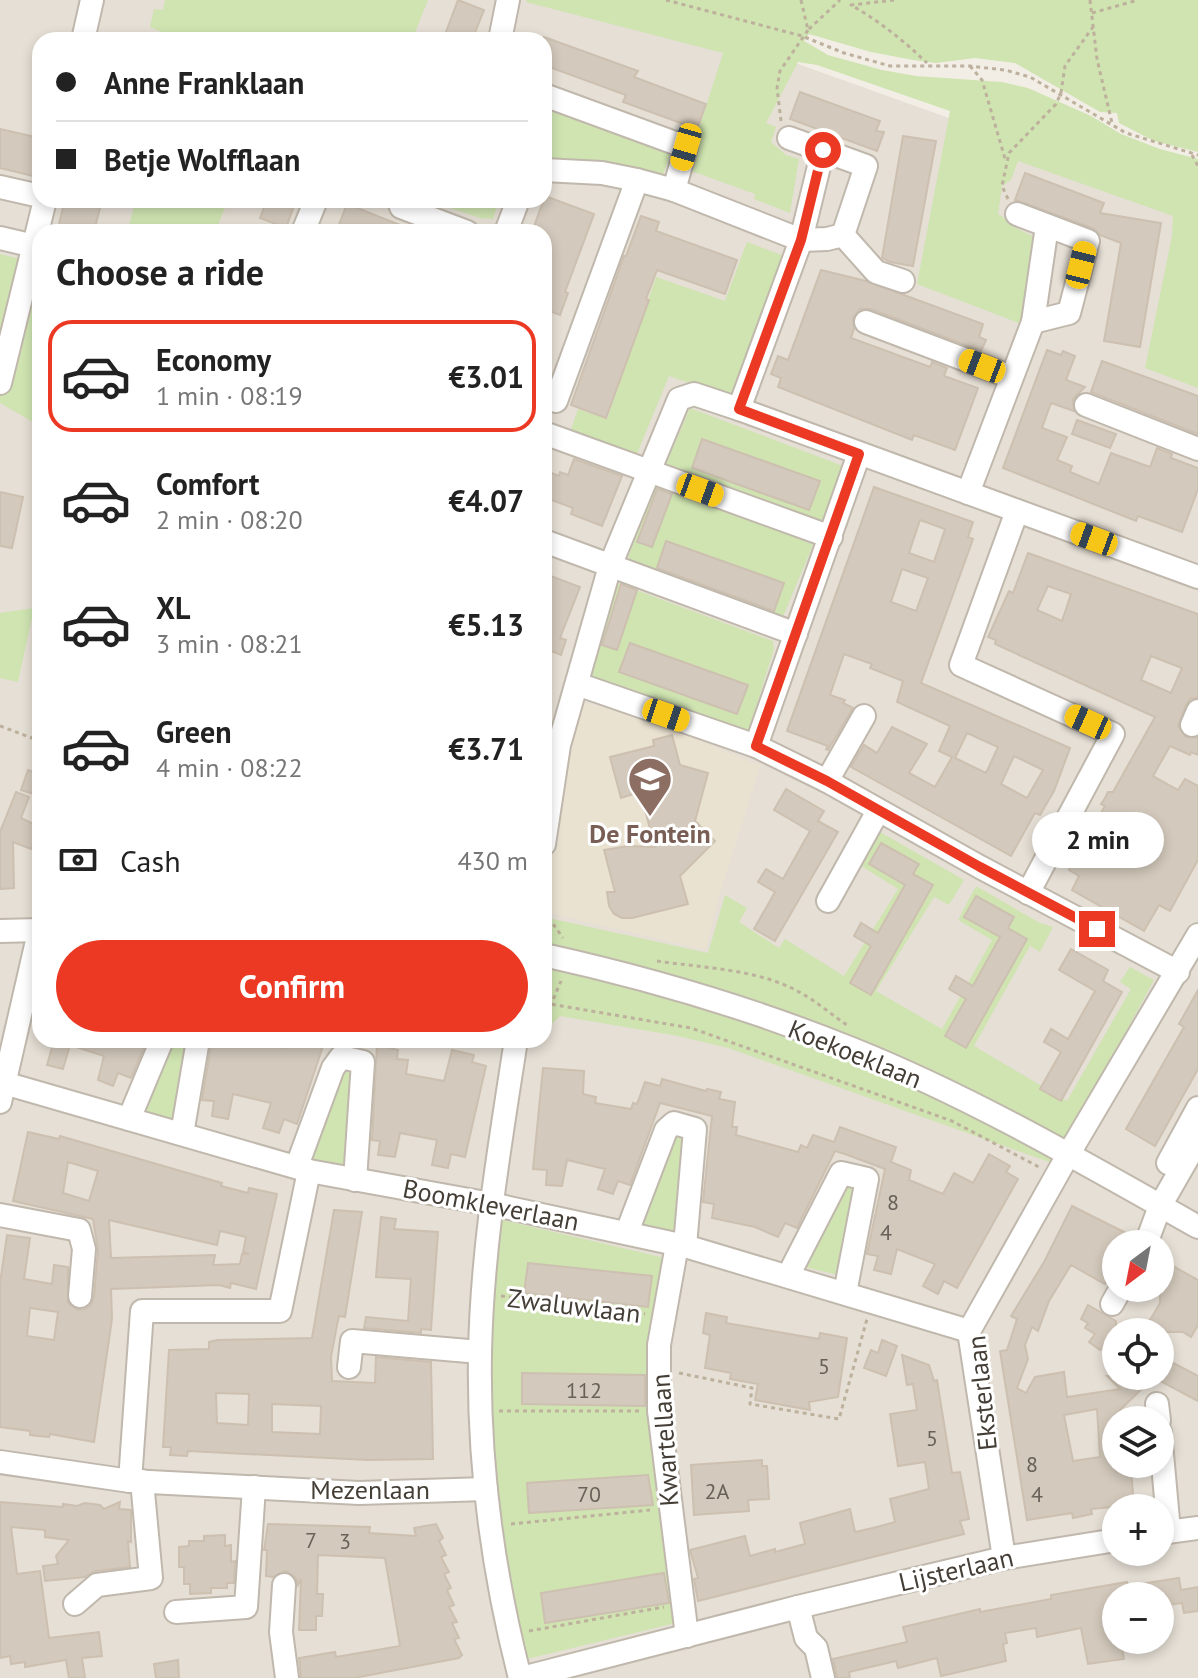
<!DOCTYPE html>
<meta charset="utf-8">
<style>
:root{--surface:#fff;--page:#f2f2f2;--text:#222;--muted:#767676;--line:#e0e0e0;--accent:#ec3923}
body{margin:0;font-family:"PT Sans",sans-serif;background:var(--page);color:var(--text);height:100vh;display:flex;flex-direction:column;font-size:30px;white-space:nowrap}
*{box-sizing:border-box;margin:0}
p{font-size:26px;color:var(--muted)}
.icon{flex:none;width:44px;height:44px;fill:none;stroke:currentColor;stroke-width:2;stroke-linecap:round;stroke-linejoin:round}
.map{position:relative;flex:1;overflow:hidden}
.panel{position:absolute;left:32px;top:224px;width:520px;height:824px;display:flex;flex-direction:column;background:var(--surface);border-radius:24px;box-shadow:0 4px 12px #0003}
.panel>*{flex:none}
.banner{position:absolute;left:32px;top:32px;width:520px;height:176px;border-radius:24px;box-shadow:0 4px 12px #0003;display:grid;align-content:center;height:176px;padding:0 24px;background:var(--surface)}
.needle{width:52px;rotate:212deg}
.controls{position:absolute;left:1102px;top:1230px;display:grid;gap:16px}
.controls a{display:grid;place-items:center;width:72px;height:72px;border-radius:50%;background:var(--surface);box-shadow:0 4px 12px #0003;font-size:40px}
.end{position:absolute;width:36px;height:36px;margin:-18px;border:10px solid #ec3923;background:#fff;box-shadow:0 0 0 4px #fff}
.from{border-radius:50%}
.bubble{position:absolute;height:56px;border-radius:28px;background:var(--surface);box-shadow:0 4px 12px #0003;font-size:26px;font-weight:800;line-height:56px;text-align:center}
.car{position:absolute;width:24px;height:48px;margin:-24px -12px;border-radius:10px;box-shadow:0 0 6px 2px #0007;background:linear-gradient(#f5c518 24%,#345 0 40%,#f5c518 0 76%,#345 0 86%,#f5c518 0)}
.banner b{display:flex;align-items:center;gap:28px;height:76px;font-size:30px}
.banner b+b{border-top:2px solid var(--line)}
.banner i{width:20px;height:20px;background:var(--text)}
ul{padding:0;list-style:none}
li{display:flex;align-items:center;gap:24px;height:112px;margin:0 16px 12px;padding:0 8px;border:4px solid transparent;border-radius:24px}
li div{flex:1}
li b{display:block;font-size:30px}
li em{font-style:normal;font-weight:800}
li.selected{border-color:var(--accent)}
li>.icon{width:72px;height:72px;stroke-width:1.5}
h2{padding:0 24px;font-size:36px;line-height:96px}
.pay{display:flex;align-items:center;gap:20px;height:88px;padding:0 24px;font-size:30px}
.pay p{margin-inline-start:auto}
.action{display:flex;gap:16px;margin-top:auto;padding:16px 24px}
.action a{flex:1;height:92px;border-radius:48px;background:var(--accent);color:#fff;font-size:32px;font-weight:800;line-height:92px;text-align:center}
.map>svg:first-child{display:block}
.residential{fill:#e5dfd5;fill-rule:evenodd}
.education{fill:#eae2d1}
.green{fill:#cfe4b1}
.building{fill:#d3c9bc;stroke:#cdc0b0;stroke-width:2;fill-rule:evenodd}
.lines{fill:none;stroke-linecap:round;stroke-linejoin:round}
.minor-casing{stroke:#c0b8ac;stroke-width:26}
.path{stroke:#bdb09c;stroke-width:3;stroke-dasharray:4 4;stroke-linecap:butt}
.minor{stroke:#fff;stroke-width:22}
.route{stroke:#ec3923;stroke-width:10}
.labels{text-anchor:middle;stroke-width:6;stroke-linejoin:round;paint-order:stroke}
.number-label{font-size:22px;fill:#686158}
.education-label{font-size:26px;font-weight:bold;fill:#785e54;stroke:#fff}
.street-label{font-size:26px;fill:#443e36;stroke:#fff}
</style>
<div class="map">
<svg width="1198" height="1678" viewBox="0 0 1198 1678">
<rect width="100%" height="100%" fill="#f2eee6"/>
<path class="residential" d="M0 0H549L798 64 1198 207V1678H0ZM40 40H544V200H40ZM40 232H544V1040H40ZM1116 1244H1160V1288H1116ZM1116 1332H1160V1376H1116ZM1116 1420H1160V1464H1116ZM1116 1508H1160V1552H1116ZM1116 1596H1160V1640H1116Z"/>
<path class="education" d="M583 702 664 726 760 766 718 899 706 950 553 914 546 899 550 852 562 783Z"/>
<g class="green">
<path d="M165 0H428L412 40H180L150 27 154 9 163 10Z"/>
<path d="M527 0H1198V152L1154 141 1119 123 1117 113 1100 112 1015 63 975 58 936 63 913 60 871 52 809 34 804 41 828 55 882 70 916 76 1002 82 1028 88 1091 116 1121 134 1160 149 1198 159V388L1145 368 1172 236 1173 216 1018 161 1011 180 1002 186 998 214 1007 220V223L1034 237 1021 324 917 284 950 111 817 65 798 62 766 123 776 127 771 142 786 155 799 159 790 213 754 199 755 194 686 169 723 53 526 2Z"/>
<path d="M544 109 671 152 663 175 623 167 544 163Z"/>
<path d="M136 200H228L215 232H127Z"/>
<path d="M426 200H499L493 219 480 218Z"/>
<path d="M747 242 787 257 729 397 669 376 634 461 569 435 578 409 607 419 656 277 725 301Z"/>
<path d="M0 254 33 262 28 286 40 290V429L33 422 0 403Z"/>
<path d="M690 408 843 466V471L823 520 815 522 672 470 666 464Z"/>
<path d="M655 488H661L787 532 813 545 782 619 634 564 628 557Z"/>
<path d="M617 583 773 641 774 649 749 729 742 730 593 677 588 671Z"/>
<path d="M34 608 18 682 0 678V613Z"/>
<path d="M880 832 964 880 949 905 934 897 876 991 942 1029 992 940 958 920 976 886 1040 923 1053 927 1040 952 1030 946 974 1046 1067 1101 1131 989 1120 982 1130 967 1154 980 1066 1142 1005 1111 557 950 544 939V917L708 953 725 895 747 908 739 922 779 948 785 939 844 976 898 889 861 866Z"/>
<path d="M550 970C727 1005 894 1072 1052 1159V1163L728 1048 678 1036 560 1016 544 1032V979Z"/>
<path d="M173 1040H191L174 1120 168 1125 140 1111Z"/>
<path d="M354 1064 346 1161 341 1167 314 1161 310 1154 336 1075Z"/>
<path d="M683 1134 688 1141 676 1227 669 1235 643 1228 670 1147 676 1135Z"/>
<path d="M850 1182 856 1184 838 1275 805 1267V1261Z"/>
<path d="M498 1219 665 1258 653 1325 680 1622 523 1660 492 1497 489 1330Z"/>
</g>
<g class="building">
<path d="M458 0 484 10 472 40H443Z"/>
<path d="M544 37 638 71 634 77 706 104 697 129 623 102 626 95 544 65Z"/>
<path d="M800 92 880 121 876 131 884 132 877 151 790 119Z"/>
<path d="M0 129 40 138 33 176 0 168Z"/>
<path d="M903 136 936 141 913 266 890 262 882 258Z"/>
<path d="M1025 173 1104 203 1100 213 1161 223 1140 347 1104 341 1121 243 1100 235 1093 228 1015 200Z"/>
<path d="M545 196 594 214 565 292 568 293 560 315 544 309V232H532Z"/>
<path d="M65 200H102L94 232H57Z"/>
<path d="M267 200H296L286 228 260 218Z"/>
<path d="M347 204 415 231V232H336Z"/>
<path d="M641 216 659 222 656 231 737 260 725 294 657 270 646 299 649 300 606 418 571 405 624 256H626Z"/>
<path d="M821 270 866 281 983 324 979 337 986 340 981 351 871 309H860L853 318 854 329 851 338 930 367 932 362 947 368 944 376 978 388 955 450 914 435 912 440 778 387 781 378 771 374 778 356 788 360Z"/>
<path d="M1047 350 1061 355 1063 351 1075 356 1066 380 1085 387 1073 399 1074 411 1051 403 1042 428 1067 437 1057 460 1072 466 1070 472 1099 484 1111 453 1150 467 1157 448 1172 454 1171 458 1198 468V489L1182 532 1138 516 1136 521 1003 468Z"/>
<path d="M1102 361 1198 396V434L1091 392Z"/>
<path d="M1077 420 1116 434 1110 448 1072 434Z"/>
<path d="M702 439 820 481 809 510 692 468Z"/>
<path d="M574 459 622 476 602 526 571 514 573 508 544 497V470L559 476 560 472 568 475Z"/>
<path d="M874 487 973 522 968 537 973 539 921 683 1070 748 1054 791 1040 815 1035 813 1011 856 851 767 864 745 877 753 892 727 927 744 909 773 935 787 952 757 939 751 950 726 897 702 903 681 870 668 872 664 844 654 830 695 845 700 843 703 853 708 828 750 826 749 828 746 787 731ZM920 520 945 529 934 562 909 553ZM902 569 928 578 916 611 891 602ZM967 733 998 747 986 773 955 758ZM1014 756 1043 770 1027 798 1001 784Z"/>
<path d="M657 489 672 494 652 547 637 542Z"/>
<path d="M0 492 23 497 12 548 0 546Z"/>
<path d="M666 541 784 583 774 611 657 568Z"/>
<path d="M1028 553 1198 614V697L1190 699 1186 705 1178 726 1186 737H1198V755L1191 752 1190 755 1170 746 1153 776 1178 790 1185 779 1198 786V860L1170 911 1159 905 1144 931 1072 890 1079 876 1069 870 1105 806 1101 804 1105 798 1108 792H1113L1155 717 995 644 996 640 988 637 1009 591 1013 593ZM1048 586 1071 594 1062 621 1037 610ZM1151 656 1182 668 1171 693 1141 680Z"/>
<path d="M548 575 580 587 560 638 566 640 561 655 544 648V585Z"/>
<path d="M621 584 637 590 617 650 602 645Z"/>
<path d="M630 643 748 685 737 714 619 672Z"/>
<path d="M672 735 680 765 708 773 695 821 715 841 680 876 688 904 632 918H622L614 914 609 906 607 892H615L604 850 628 846 655 847 640 792 621 798 610 757 654 746 653 740Z"/>
<path d="M28 770 40 774V796L21 790Z"/>
<path d="M786 789 824 811 818 821 838 832 775 941 754 929 775 892 758 882 766 869 783 879 810 831 774 810Z"/>
<path d="M16 792 29 797 21 818 40 827 31 849 13 842 14 888 0 889V832Z"/>
<path d="M881 843 919 864 913 874 933 885 871 995 850 983 871 946 854 936 861 923 878 933 905 885 869 864Z"/>
<path d="M976 896 1014 917 1008 928 1027 939 966 1048 945 1036 966 999 949 989 956 976 973 986 1000 937 964 917Z"/>
<path d="M1071 949 1108 970 1103 981 1122 992 1061 1101 1040 1089 1061 1052 1044 1042 1051 1029 1068 1039 1095 991 1059 970Z"/>
<path d="M1198 990V1069L1155 1146 1126 1129 1184 1027 1179 1024Z"/>
<path d="M54 1040H147L131 1078 118 1073 113 1086 98 1080 104 1056 70 1045 63 1069 47 1065Z"/>
<path d="M212 1040H256L285 1048 296 1044 297 1040H325L297 1124 284 1119 279 1133 263 1128 271 1103 233 1094 228 1119 212 1116 214 1101 202 1100Z"/>
<path d="M377 1045 398 1050 397 1059 408 1060 406 1074 444 1081 452 1050 474 1055 472 1062 486 1066 465 1157 451 1154 448 1168 432 1165 437 1140 400 1133 395 1157 378 1155 380 1141 372 1140Z"/>
<path d="M543 1068 584 1071 583 1094 596 1097 595 1103 631 1109 633 1103 637 1104 645 1082 660 1086 662 1079 706 1091 707 1089 721 1092 719 1099 735 1102 732 1127H737L736 1135 798 1152 801 1145 807 1148 813 1135 834 1142 840 1127 896 1147 891 1162 911 1170 909 1180 943 1194 954 1173 973 1183 989 1154 1010 1166 1006 1172 1018 1179 957 1288 944 1281 938 1294 923 1286 935 1264 897 1249 891 1274 874 1270 878 1256 867 1254 885 1169 845 1154 835 1151 797 1228 785 1223 778 1237 755 1227 712 1218 714 1204 703 1202 712 1116 660 1103 630 1185 618 1181 613 1194 598 1189 605 1169 567 1160 562 1186 546 1185 547 1170 533 1169Z"/>
<path d="M28 1132 59 1139 60 1136 222 1183 221 1186 248 1193 249 1188 277 1194 256 1289 231 1283 230 1288 219 1285 111 1289 112 1319 94 1442 50 1434 49 1437 38 1436 30 1435V1431L0 1427V1283L7 1235 30 1238 24 1279 52 1284 54 1265 68 1267V1303L78 1310 85 1309 91 1305 94 1297 98 1250 93 1219 13 1201ZM68 1162 98 1171 89 1201 63 1193ZM109 1220 217 1245 220 1231 246 1237 243 1252 249 1254H242L240 1264 213 1265 215 1255 111 1258ZM30 1308 58 1312 54 1340 27 1336Z"/>
<path d="M1072 1206 1126 1233 1120 1244H1116V1262L1105 1284 1071 1265 1049 1301 1038 1331 1032 1327 1025 1345 1028 1359 1017 1388 1026 1393 1035 1377 1064 1372 1067 1397 1120 1389 1107 1376H1155L1116 1414V1472L1131 1470 1134 1505 1091 1509 1092 1514 1073 1518 1072 1513 1027 1520 1000 1351 1007 1350 1017 1319 1011 1316 1044 1262ZM1097 1409 1100 1457 1073 1461 1064 1415Z"/>
<path d="M334 1210 362 1212 345 1317 339 1316 337 1325 331 1357 332 1381 375 1383 376 1357 431 1362 433 1459 368 1460 188 1451 187 1456 170 1455 171 1447H163L169 1350 209 1349V1342L217 1340 312 1338ZM216 1393 249 1394 248 1425 217 1423ZM272 1404 321 1406 320 1434 272 1432Z"/>
<path d="M381 1217 396 1219 394 1229 438 1232 431 1330 421 1329V1333L364 1328 366 1317 408 1321 411 1279 376 1277Z"/>
<path d="M1160 1259 1198 1280V1325L1191 1337 1183 1332H1143L1160 1303Z"/>
<path d="M528 1263 652 1276 648 1307 524 1293Z"/>
<path d="M1088 1305 1116 1321V1332H1113L1100 1350 1089 1342 1095 1334 1085 1328 1088 1323 1081 1319Z"/>
<path d="M706 1313 727 1317 726 1323 819 1339 820 1333 847 1338 838 1397 809 1402 810 1410 755 1400 758 1384 730 1379 731 1373 705 1368 710 1335 703 1333Z"/>
<path d="M882 1340 897 1346 886 1376 864 1368 871 1350 878 1353Z"/>
<path d="M902 1355 929 1365 934 1381 937 1380 952 1473 960 1472 969 1519 960 1521 964 1534 698 1601 694 1579 698 1578 690 1550 745 1536 750 1556 775 1549V1552L805 1544 800 1523 850 1509 855 1532 873 1528 895 1522 890 1499 929 1489 925 1462 898 1466 890 1414 917 1410 913 1384 907 1385Z"/>
<path d="M1160 1356 1198 1376V1401L1160 1381Z"/>
<path d="M522 1373 645 1375V1406L522 1404Z"/>
<path d="M762 1460V1466H767L769 1499 748 1500 749 1511 694 1515 691 1465Z"/>
<path d="M648 1475 653 1505 529 1513 527 1483Z"/>
<path d="M0 1502 63 1507V1504L77 1506 85 1503 100 1505 104 1509 120 1502 119 1509 131 1510V1542L128 1541 130 1567 95 1571 85 1577 45 1581 43 1566 58 1564 56 1556 69 1540 45 1537V1530L11 1527 17 1574 40 1571 49 1638 99 1632 102 1656 82 1658 85 1678H69L66 1660 25 1667V1662L11 1664 10 1656 0 1658Z"/>
<path d="M268 1524 370 1527 369 1533 416 1536 414 1528 436 1524 443 1538 439 1541 446 1555 441 1557 449 1572 444 1574 451 1588 447 1590 454 1605 449 1607 457 1622 452 1623 459 1638 454 1639 462 1655 459 1658 354 1678H301L299 1658 335 1652 336 1657 400 1646 385 1558 318 1555 317 1594H323L322 1616H316V1630H299L301 1579 298 1585 296 1578 286 1571 273 1577 266 1576 267 1550H264Z"/>
<path d="M225 1535V1546L231 1545V1562L235 1561 234 1583H227V1588H211V1593L190 1594V1584H184V1567H179V1547L189 1546V1541H204V1536Z"/>
<path d="M664 1573 669 1603 545 1623 541 1593Z"/>
<path d="M1179 1578 1181 1590 1198 1587V1611L1184 1613 1182 1603 1160 1606V1596H1116V1640H1121L1124 1659 1088 1664 1081 1628 1037 1637 1036 1628 1005 1633 1007 1643 1003 1644 1006 1661 941 1676 937 1658 898 1668 896 1661 849 1672 850 1678H837L833 1659 907 1642 903 1627 980 1609V1612L1051 1599V1595L1127 1582 1128 1586Z"/>
<path d="M178 1660 179 1678H156L154 1664Z"/>
</g>
<g class="lines">
<g class="minor-casing">
<g id="minor">
<path d="M83 40 92 0"/>
<path d="M500 40 508 0"/>
<path d="M544 95 686 147 674 190"/>
<path d="M544 170 602 173 637 180 674 190 801 240 827 239 843 235 866 166 789 138"/>
<path d="M0 187 40 196"/>
<path d="M399 200 401 207 467 232"/>
<path d="M1017 214 1088 241 1069 313 1033 322"/>
<path d="M303 232 316 200"/>
<path d="M506 232 518 200"/>
<path d="M843 235 876 272 903 281"/>
<path d="M0 238 34 246"/>
<path d="M866 322 1011 377"/>
<path d="M0 383 45 200"/>
<path d="M556 401 637 180"/>
<path d="M1086 405 1198 449"/>
<path d="M739 409 801 240 823 150"/>
<path d="M544 433 831 537"/>
<path d="M968 493 1033 322 1047 226"/>
<path d="M1017 511 961 665 1113 734 1028 893"/>
<path d="M544 541 796 634"/>
<path d="M577 684 756 746 827 781 980 867 1178 972"/>
<path d="M1192 725 1198 711"/>
<path d="M756 746 859 454"/>
<path d="M827 781 864 716"/>
<path d="M544 844 559 745 610 566 679 399 694 394 739 409 1198 577"/>
<path d="M828 901 878 811"/>
<path d="M0 931 40 930"/>
<path d="M544 955C648 978 753 1009 852 1049 972 1097 1086 1164 1198 1227"/>
<path d="M516 1040C500 1144 482 1248 480 1353 478 1462 493 1573 520 1678"/>
<path d="M4 1083 309 1171 491 1204 685 1246 969 1331"/>
<path d="M0 1102 40 928"/>
<path d="M129 1119 162 1040"/>
<path d="M182 1134 198 1040"/>
<path d="M1168 1163 1198 1108"/>
<path d="M297 1166 333 1068 341 1057 363 1062 355 1180"/>
<path d="M0 1215 79 1230 84 1249 80 1296"/>
<path d="M627 1232 666 1130 674 1123 695 1129 685 1246"/>
<path d="M1146 1244 1160 1206 1198 1140"/>
<path d="M677 1245 659 1345V1411L687 1636"/>
<path d="M788 1276 841 1173 867 1179 845 1293"/>
<path d="M1112 1304 1121 1288"/>
<path d="M349 1367 352 1341 480 1352"/>
<path d="M1157 1404 1159 1420"/>
<path d="M1160 1432 1169 1531"/>
<path d="M0 1462 130 1481 359 1493 486 1489"/>
<path d="M130 1481 142 1311H280L309 1171"/>
<path d="M1160 1533 1198 1528"/>
<path d="M1004 1558 969 1331 1068 1155 1198 935"/>
<path d="M284 1585 281 1632 287 1678"/>
<path d="M75 1604 97 1585 151 1578 142 1481"/>
<path d="M798 1607 806 1638 816 1648 823 1678"/>
<path d="M176 1612 246 1607 254 1487"/>
<path d="M522 1678 798 1607 1004 1558 1116 1540"/>
</g>
</g>
<g class="path">
<path d="M666 0 802 36 844 53 890 66H969L1005 70 1030 77 1126 133 1198 155"/>
<path d="M801 0 808 30 840 0"/>
<path d="M894 0 851 5C879 21 903 40 927 63"/>
<path d="M1090 0 1097 59 1112 123"/>
<path d="M1092 13 1138 0"/>
<path d="M970 66 982 80 1006 162"/>
<path d="M781 121 777 88 780 71 808 30"/>
<path d="M1192 155 1198 166"/>
<path d="M1008 199 1002 186 1009 153 1056 104 1061 93 1065 66 1093 27"/>
<path d="M0 726 40 741"/>
<path d="M544 911 563 938"/>
<path d="M657 961C703 968 760 969 801 993 817 1002 832 1015 847 1025"/>
<path d="M544 1003 691 1028 952 1121 1039 1167"/>
<path d="M544 1021 561 981"/>
<path d="M501 1296 645 1314"/>
<path d="M679 1373 752 1388 750 1404 839 1419 867 1319"/>
<path d="M499 1411H639"/>
<path d="M511 1524 650 1510"/>
<path d="M529 1631 664 1607"/>
</g>
<use href="#minor" class="minor"/>
</g>
<g class="lines">
<path class="route" d="M823 150 801 240 739 409 859 454 756 746 827 781 980 867 1097 929"/>
</g>
<defs>
<g id="school-pin" transform="scale(2.3)"><path d="M0 17L-7.5 6A9.5 9.5 0 1 1 7.5 6Z" fill="#8d6e63" stroke="#fff"/><path d="M0-5L7-2L0 1L-7-2ZM-4 1L0 2.5L4 1V4Q0 6-4 4Z" fill="#fff"/></g>
</defs>
<g fill-rule="evenodd">
<use href="#school-pin" x="650" y="779"/>
</g>
<g class="labels">
<g class="number-label">
<text x="893" y="1210">8</text>
<text x="886" y="1240">4</text>
<text x="824" y="1374">5</text>
<text x="584" y="1398">112</text>
<text x="932" y="1446">5</text>
<text x="1032" y="1472">8</text>
<text x="717" y="1499">2A</text>
<text x="589" y="1502">70</text>
<text x="1037" y="1502">4</text>
<text x="311" y="1548">7</text>
<text x="345" y="1549">3</text>
</g>
<g class="education-label">
<text x="650" y="843">De Fontein</text>
</g>
<g class="street-label">
<text transform="translate(855 1054) rotate(22)" y="9">Koekoeklaan</text>
<text transform="translate(491 1205) rotate(11)" y="9">Boomkleverlaan</text>
<text transform="translate(574 1306) rotate(7)" y="9">Zwaluwlaan</text>
<text transform="translate(982 1393) rotate(-96)" y="9">Eksterlaan</text>
<text transform="translate(665 1440) rotate(-94)" y="9">Kwartellaan</text>
<text x="370" y="1499">Mezenlaan</text>
<text transform="translate(956 1570) rotate(-13)" y="9">Lijsterlaan</text>
</g>
</g>
</svg>
<div class="controls">
<a><svg class="needle" viewBox="-14 -14 28 28"><path d="M0-13l5 13h-10z" fill="#e53935"/><path d="M0 13l5-13h-10z" fill="#767676"/></svg></a>
<a><svg class="icon" aria-label="locate" viewBox="0 0 24 24"><circle cx="12" cy="12" r="6"/><path d="M12 2v4M12 18v4M2 12h4M18 12h4"/></svg></a>
<a><svg class="icon" aria-label="layers" viewBox="0 0 24 24"><path d="M12 4l9 5-9 5-9-5zM3 14l9 5 9-5"/></svg></a>
<a>+</a>
<a>−</a>
</div>
<i class="end from" style="left:823px;top:150px"></i>
<i class="end" style="left:1097px;top:929px"></i>
<div class="bubble" style="left:1032px;top:812px;width:132px">2 min</div>
<i class="car" style="left:686px;top:147px;rotate:196deg"></i>
<i class="car" style="left:1081px;top:265px;rotate:14deg"></i>
<i class="car" style="left:982px;top:366px;rotate:291deg"></i>
<i class="car" style="left:700px;top:490px;rotate:110deg"></i>
<i class="car" style="left:1094px;top:539px;rotate:290deg"></i>
<i class="car" style="left:666px;top:715px;rotate:109deg"></i>
<i class="car" style="left:1088px;top:722px;rotate:294deg"></i>
<div class="banner">
<b><i class="from"></i>Anne Franklaan</b>
<b><i></i>Betje Wolfflaan</b>
</div>
<section class="panel">
<h2>Choose a ride</h2>
<ul>
<li class="selected"><svg class="icon" aria-label="car" viewBox="0 0 24 24"><path d="M5 17H2v-5l4-1 3-4h7l3 4 3 1v5h-3M9 17h6M6 11h13"/><circle cx="7" cy="17" r="2"/><circle cx="17" cy="17" r="2"/></svg><div><b>Economy</b><p>1 min · 08:19</p></div><em>€3.01</em></li>
<li><svg class="icon" aria-label="car" viewBox="0 0 24 24"><path d="M5 17H2v-5l4-1 3-4h7l3 4 3 1v5h-3M9 17h6M6 11h13"/><circle cx="7" cy="17" r="2"/><circle cx="17" cy="17" r="2"/></svg><div><b>Comfort</b><p>2 min · 08:20</p></div><em>€4.07</em></li>
<li><svg class="icon" aria-label="car" viewBox="0 0 24 24"><path d="M5 17H2v-5l4-1 3-4h7l3 4 3 1v5h-3M9 17h6M6 11h13"/><circle cx="7" cy="17" r="2"/><circle cx="17" cy="17" r="2"/></svg><div><b>XL</b><p>3 min · 08:21</p></div><em>€5.13</em></li>
<li><svg class="icon" aria-label="car" viewBox="0 0 24 24"><path d="M5 17H2v-5l4-1 3-4h7l3 4 3 1v5h-3M9 17h6M6 11h13"/><circle cx="7" cy="17" r="2"/><circle cx="17" cy="17" r="2"/></svg><div><b>Green</b><p>4 min · 08:22</p></div><em>€3.71</em></li>
</ul>
<div class="pay"><svg class="icon" aria-label="cash" viewBox="0 0 24 24"><path d="M3 7h18v10H3z"/><circle cx="12" cy="12" r="2"/></svg>Cash<p>430 m</p></div>
<div class="action"><a>Confirm</a></div>
</section>
</div>
